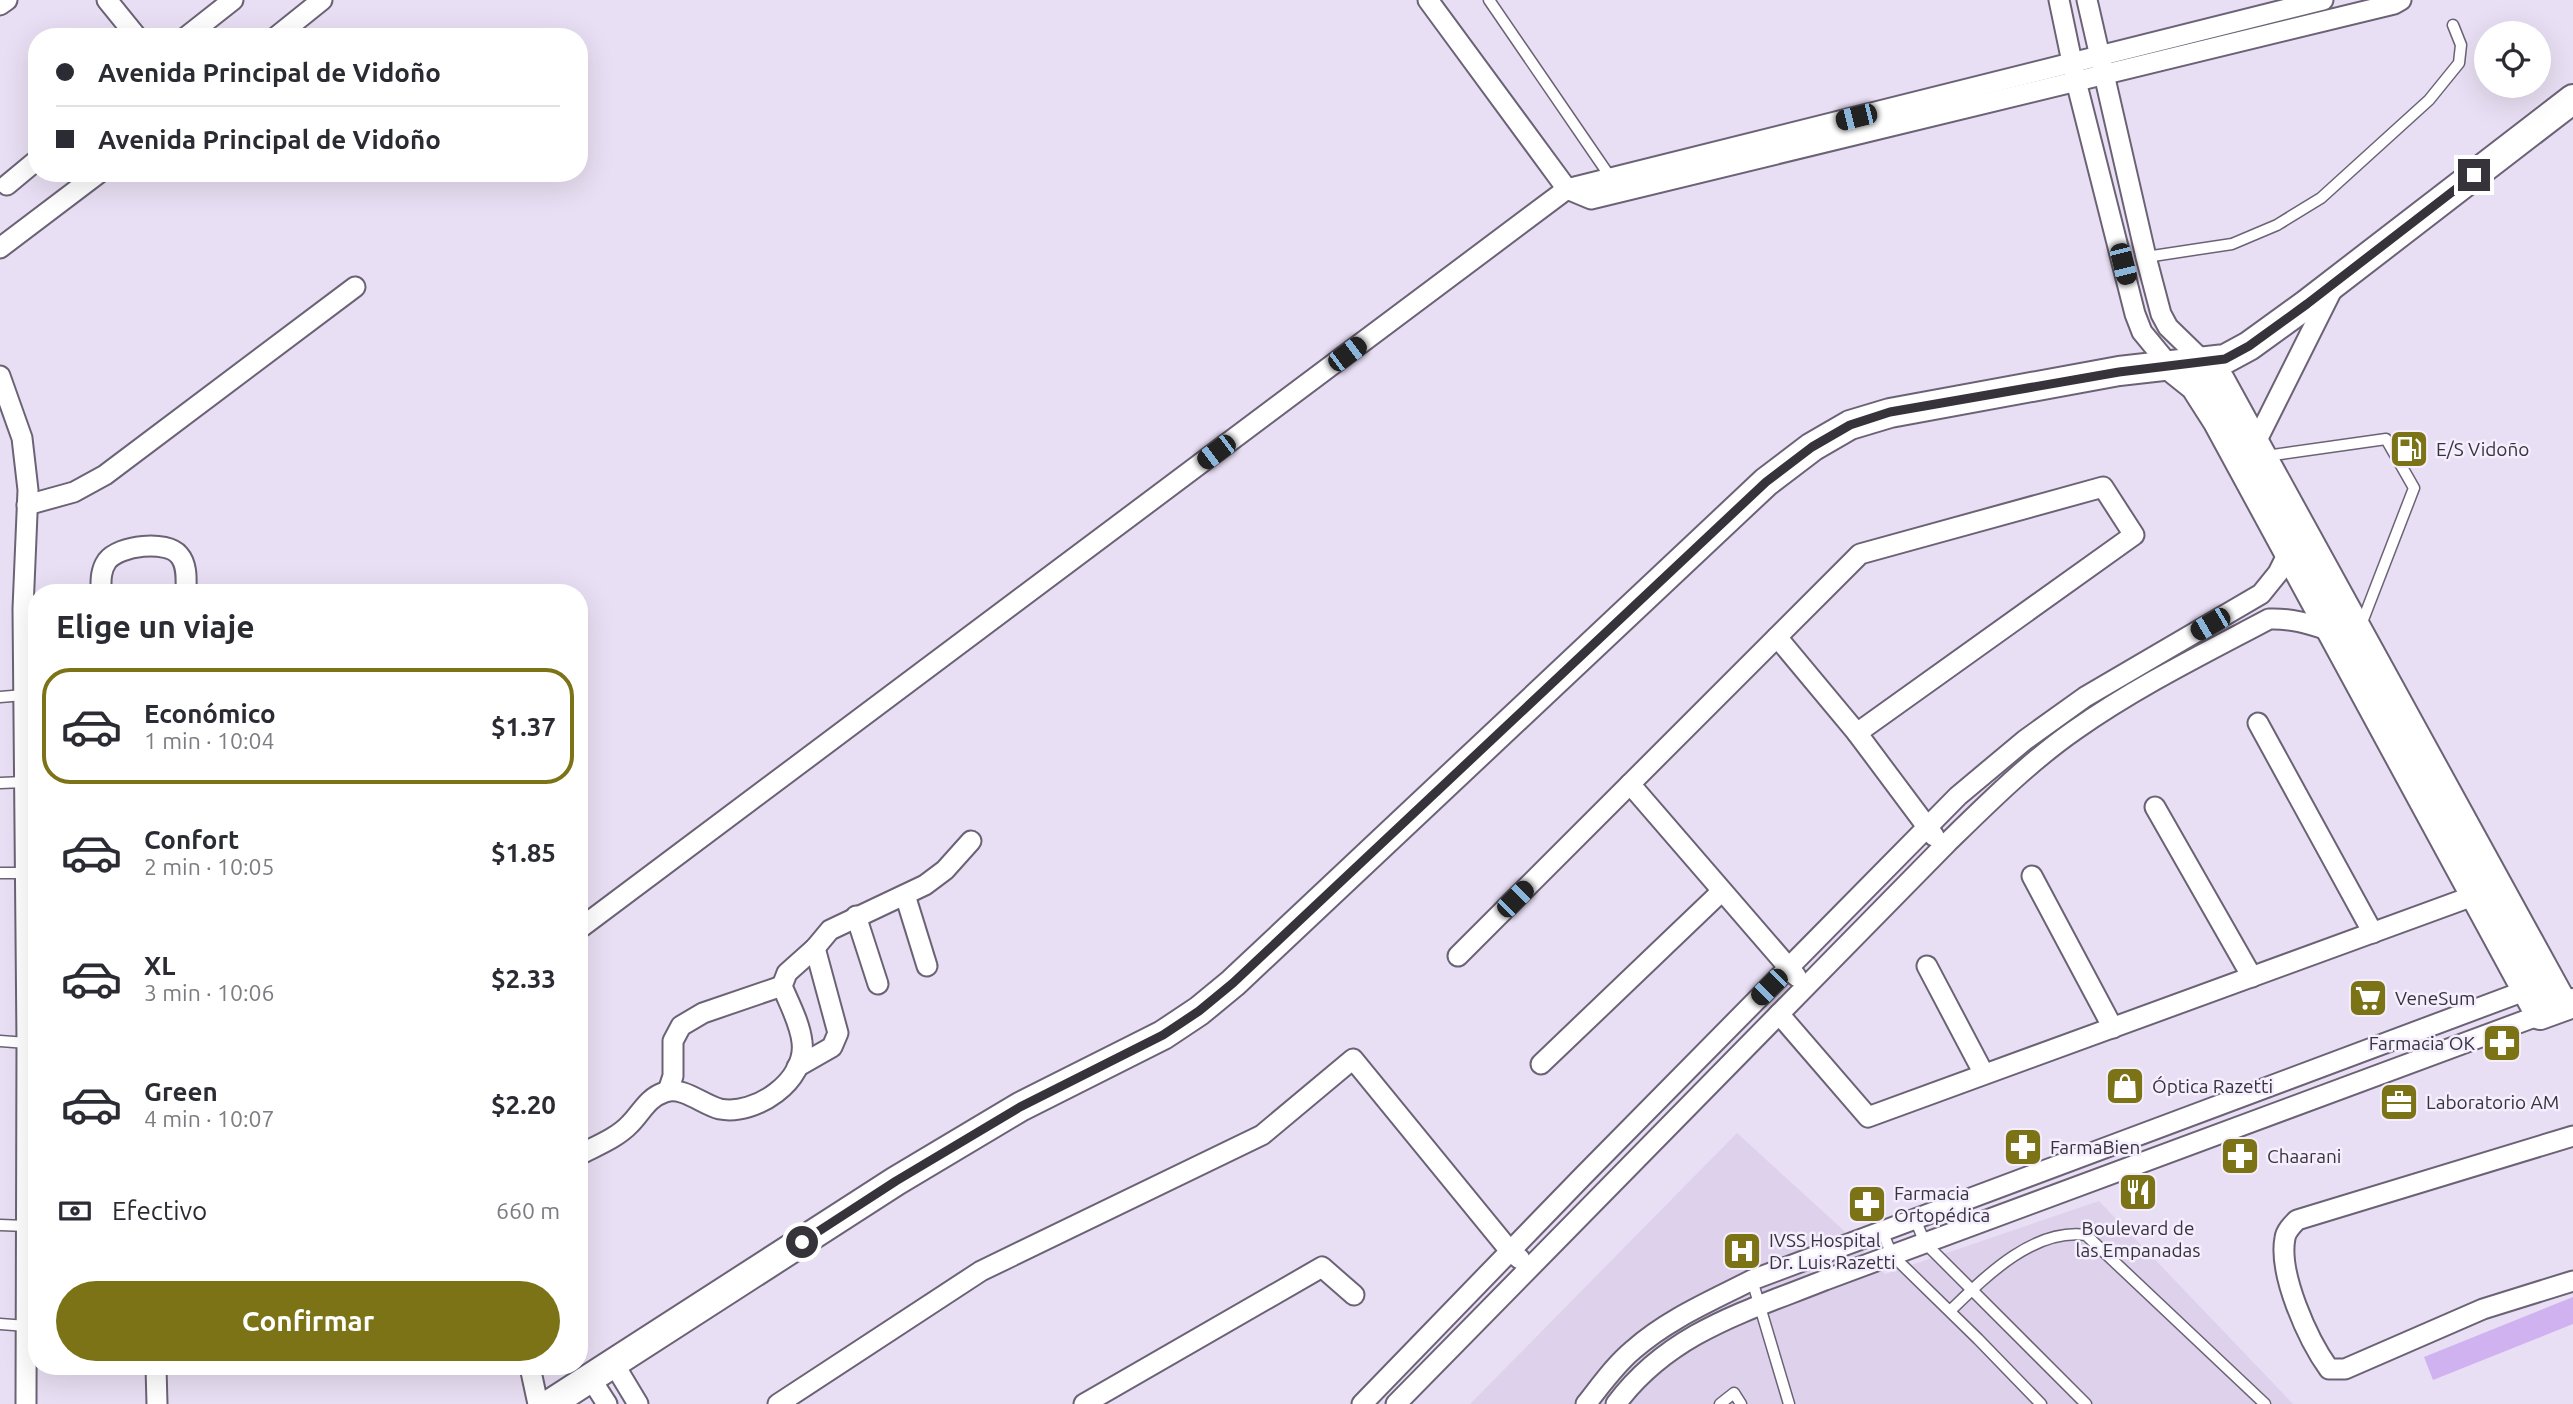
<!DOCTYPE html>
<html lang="es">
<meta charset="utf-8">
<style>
:root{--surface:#fff;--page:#f7f7f7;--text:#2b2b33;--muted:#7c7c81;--line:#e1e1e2;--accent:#7b7316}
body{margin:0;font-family:Ubuntu,sans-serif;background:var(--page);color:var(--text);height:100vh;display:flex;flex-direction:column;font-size:26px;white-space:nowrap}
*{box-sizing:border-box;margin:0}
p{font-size:23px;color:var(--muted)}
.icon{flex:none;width:38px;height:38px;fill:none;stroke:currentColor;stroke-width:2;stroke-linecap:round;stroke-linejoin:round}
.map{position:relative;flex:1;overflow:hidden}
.drawer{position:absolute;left:28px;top:584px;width:560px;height:791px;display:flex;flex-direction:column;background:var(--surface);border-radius:28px;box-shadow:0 7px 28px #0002}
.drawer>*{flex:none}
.hud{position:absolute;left:28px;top:28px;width:560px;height:154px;border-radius:28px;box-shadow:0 7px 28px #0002;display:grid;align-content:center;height:154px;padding:0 28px;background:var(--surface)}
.fabs{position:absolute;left:2474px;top:21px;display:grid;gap:14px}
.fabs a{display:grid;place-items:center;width:77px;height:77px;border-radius:50%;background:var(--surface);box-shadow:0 7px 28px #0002;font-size:35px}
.end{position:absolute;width:32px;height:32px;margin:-16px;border:9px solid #37333b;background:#fff;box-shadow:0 0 0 4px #fff}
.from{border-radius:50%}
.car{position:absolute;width:21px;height:42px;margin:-21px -10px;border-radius:9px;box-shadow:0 0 5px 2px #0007;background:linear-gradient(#222 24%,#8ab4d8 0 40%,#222 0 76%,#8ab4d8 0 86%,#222 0)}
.hud b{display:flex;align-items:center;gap:24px;height:66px;font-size:26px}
.hud b+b{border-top:2px solid var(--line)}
.hud i{width:18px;height:18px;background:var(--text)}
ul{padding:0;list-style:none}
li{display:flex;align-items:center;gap:21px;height:116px;margin:0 14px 10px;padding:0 14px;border:4px solid transparent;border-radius:28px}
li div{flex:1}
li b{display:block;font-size:26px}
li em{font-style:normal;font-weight:700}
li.current{border-color:var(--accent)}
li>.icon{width:63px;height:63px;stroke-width:1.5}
h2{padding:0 28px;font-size:32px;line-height:84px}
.pay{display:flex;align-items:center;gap:18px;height:77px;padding:0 28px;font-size:26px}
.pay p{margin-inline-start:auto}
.primary-button{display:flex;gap:14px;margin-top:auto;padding:14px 28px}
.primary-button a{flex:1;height:80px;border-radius:42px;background:var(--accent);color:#fff;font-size:28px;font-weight:700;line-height:80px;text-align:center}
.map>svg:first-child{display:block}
.built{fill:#ddd1eb}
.green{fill:#d0b2f1}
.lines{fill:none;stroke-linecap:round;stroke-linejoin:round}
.service-casing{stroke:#6b6375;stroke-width:13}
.minor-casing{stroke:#6b6375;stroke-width:23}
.secondary-casing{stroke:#6b6375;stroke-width:32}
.service{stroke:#fff;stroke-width:10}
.minor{stroke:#fff;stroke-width:19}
.secondary{stroke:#fff;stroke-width:28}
.route{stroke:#37333b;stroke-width:9}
.labels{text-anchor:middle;stroke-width:5;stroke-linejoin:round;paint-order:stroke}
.poi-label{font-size:19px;fill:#37333b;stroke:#f5eefe;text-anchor:start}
</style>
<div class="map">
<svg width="2573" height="1404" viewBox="0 0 2573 1404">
<rect width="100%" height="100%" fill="#e9dff4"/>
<path class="built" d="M1737 1133 1840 1227 1885 1274 2099 1201 2293 1404H1470Z"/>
<path class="green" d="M2573 1297V1324L2433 1380 2424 1357Z"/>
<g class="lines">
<g class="service-casing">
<g id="service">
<path d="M1489 0 1611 178"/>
<path d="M2146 257 2232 244 2277 225 2321 198 2429 100 2459 63 2461 45 2453 25"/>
<path d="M2266 456 2386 439 2414 488 2361 625"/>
<path d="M0 697 24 695"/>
<path d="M0 783 25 782"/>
<path d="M0 873H26"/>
<path d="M0 1041 27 1043"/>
<path d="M1915 1219 1925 1243 2086 1404"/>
<path d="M0 1225 27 1226"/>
<path d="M1882 1231 1892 1255 1978 1339 2041 1404"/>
<path d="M1752 1280 1789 1404"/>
<path d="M1950 1311C1985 1277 2033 1228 2086 1235L2265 1404"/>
<path d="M0 1324 27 1326"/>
<path d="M1720 1404 1734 1393 1741 1404"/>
</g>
</g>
<g class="minor-casing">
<g id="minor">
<path d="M107 0 137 37"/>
<path d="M1428 0 1567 189 1591 199 2394 4 2401 0"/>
<path d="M2059 0 2076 81 2135 314 2142 332 2170 366"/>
<path d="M2087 0 2146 257 2161 314 2168 327 2204 362"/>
<path d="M0 5 7 0"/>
<path d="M186 37 233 0"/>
<path d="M276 37 322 0"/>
<path d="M7 185 37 160"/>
<path d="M0 248 99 173"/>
<path d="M0 376 22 438 28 490 23 609 27 1043 26 1404"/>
<path d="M2255 444 2333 288"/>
<path d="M27 505 74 492 105 475 355 287"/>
<path d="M101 593C101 582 100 571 107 561 119 545 167 540 179 555 188 565 186 582 186 593"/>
<path d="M1777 637 1857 733 1934 836"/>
<path d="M2258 723 2373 933"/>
<path d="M1630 784 1796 976"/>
<path d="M2155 807 2252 977"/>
<path d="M2032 876 2113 1028"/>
<path d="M905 895 927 966"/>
<path d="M856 916 878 984"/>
<path d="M579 929 1567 189 2323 0"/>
<path d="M1458 956 1860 554 2103 487 2134 535 1857 733"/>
<path d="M1927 966 1984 1074"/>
<path d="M1779 1014 1868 1117 2484 892"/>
<path d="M1541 1064 1722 891"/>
<path d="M797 1067 832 1047 838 1033 815 948"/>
<path d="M668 1091 673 1076V1041L681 1026 703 1013 782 986"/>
<path d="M2573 1136 2297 1220C2292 1225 2286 1231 2285 1238 2278 1274 2308 1340 2329 1369H2345L2483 1309 2573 1281"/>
<path d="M579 1155C596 1146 617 1138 630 1124 642 1112 647 1098 665 1092 683 1086 703 1105 720 1109 755 1116 807 1081 802 1042 800 1023 789 1003 782 986L787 973 815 948 830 930 925 885 945 870 971 841"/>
<path d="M614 1364 638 1404"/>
<path d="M156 1367 157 1404"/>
<path d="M530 1367 538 1404"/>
<path d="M591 1379 607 1404"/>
<path d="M778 1404 981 1271 1262 1135 1353 1059 1510 1251 1520 1259"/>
<path d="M1084 1404 1322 1267 1354 1295"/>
<path d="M1362 1404 1583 1176 1958 796 2025 740 2085 697 2261 594 2278 573 2289 551"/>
<path d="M1396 1404 1947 843C1987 804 2029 762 2075 730 2136 687 2203 654 2269 619 2293 618 2312 625 2334 632"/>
<path d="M1586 1404C1601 1385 1615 1365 1633 1350 1668 1319 1711 1301 1752 1280L2527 990"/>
<path d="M1616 1404C1670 1332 1745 1312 1825 1280L2540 1015"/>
</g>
</g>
<g class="secondary-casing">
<g id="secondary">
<path d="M2204 362 2220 380 2564 1006"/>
<path d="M2170 366 2195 386 2218 422 2540 1015 2573 1003"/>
<path d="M550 1404 896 1181 1020 1107 1163 1035 1199 1011 1233 983 1766 482 1812 447 1850 425 1890 413 2119 371 2225 359 2249 346 2307 304 2573 99"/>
</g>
</g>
<use href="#service" class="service"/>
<use href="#minor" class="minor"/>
<use href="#secondary" class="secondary"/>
</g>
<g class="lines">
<path class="route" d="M802 1242 896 1181 1020 1107 1163 1035 1199 1011 1233 983 1766 482 1812 447 1850 425 1890 412 2119 372 2225 359 2249 346 2307 304 2474 175"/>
</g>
<defs>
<g id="fuel-square" transform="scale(2.0125)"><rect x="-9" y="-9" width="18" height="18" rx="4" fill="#7b7316" stroke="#f5eefe"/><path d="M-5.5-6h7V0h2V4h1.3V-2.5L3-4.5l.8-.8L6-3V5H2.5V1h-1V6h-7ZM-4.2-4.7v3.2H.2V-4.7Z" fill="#fff"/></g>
<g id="supermarket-square" transform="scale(2.0125)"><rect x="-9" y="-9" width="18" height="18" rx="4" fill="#7b7316" stroke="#f5eefe"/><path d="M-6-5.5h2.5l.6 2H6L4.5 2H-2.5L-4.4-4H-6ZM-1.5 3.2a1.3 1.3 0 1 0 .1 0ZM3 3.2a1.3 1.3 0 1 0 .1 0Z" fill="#fff"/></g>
<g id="pharmacy-square" transform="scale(2.0125)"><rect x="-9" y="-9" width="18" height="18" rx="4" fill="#7b7316" stroke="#f5eefe"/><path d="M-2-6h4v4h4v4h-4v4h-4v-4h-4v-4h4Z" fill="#fff"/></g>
<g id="shop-square" transform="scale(2.0125)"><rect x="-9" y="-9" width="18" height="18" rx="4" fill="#7b7316" stroke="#f5eefe"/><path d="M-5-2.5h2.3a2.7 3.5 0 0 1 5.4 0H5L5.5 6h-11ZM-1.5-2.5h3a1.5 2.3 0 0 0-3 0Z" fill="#fff"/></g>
<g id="office-square" transform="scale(2.0125)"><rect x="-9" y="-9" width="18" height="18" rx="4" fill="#7b7316" stroke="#f5eefe"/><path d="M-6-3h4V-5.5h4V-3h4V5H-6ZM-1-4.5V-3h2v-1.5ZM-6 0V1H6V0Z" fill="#fff"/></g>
<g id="restaurant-square" transform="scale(2.0125)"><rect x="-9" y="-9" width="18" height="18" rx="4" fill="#7b7316" stroke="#f5eefe"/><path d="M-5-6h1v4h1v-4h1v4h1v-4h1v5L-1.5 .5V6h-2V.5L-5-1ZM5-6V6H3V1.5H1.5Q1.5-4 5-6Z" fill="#fff"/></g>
<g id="hospital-square" transform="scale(2.0125)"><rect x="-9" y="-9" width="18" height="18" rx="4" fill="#7b7316" stroke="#f5eefe"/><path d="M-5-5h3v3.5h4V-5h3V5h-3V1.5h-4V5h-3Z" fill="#fff"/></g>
</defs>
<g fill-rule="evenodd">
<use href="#fuel-square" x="2409" y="449"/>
<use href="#supermarket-square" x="2368" y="998"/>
<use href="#pharmacy-square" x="2502" y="1043"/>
<use href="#shop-square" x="2125" y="1086"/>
<use href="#office-square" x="2399" y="1102"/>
<use href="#pharmacy-square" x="2023" y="1147"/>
<use href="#pharmacy-square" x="2240" y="1156"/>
<use href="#restaurant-square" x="2138" y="1192"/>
<use href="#pharmacy-square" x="1867" y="1204"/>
<use href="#hospital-square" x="1742" y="1251"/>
</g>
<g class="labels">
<g class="poi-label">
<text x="2436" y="456">E/S Vidoño</text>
<text x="2395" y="1005">VeneSum</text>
<text x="2475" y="1050" text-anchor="end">Farmacia OK</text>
<text x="2152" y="1093">Óptica Razetti</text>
<text x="2426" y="1109">Laboratorio AM</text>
<text x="2050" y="1154">FarmaBien</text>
<text x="2267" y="1163">Chaarani</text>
<text x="1894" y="1200">Farmacia<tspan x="1894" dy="22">Ortopédica</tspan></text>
<text x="2138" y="1235" text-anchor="middle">Boulevard de<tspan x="2138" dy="22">las Empanadas</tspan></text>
<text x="1769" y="1247">IVSS Hospital<tspan x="1769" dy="22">Dr. Luis Razetti</tspan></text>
</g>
</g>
</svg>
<div class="fabs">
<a><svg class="icon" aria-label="locate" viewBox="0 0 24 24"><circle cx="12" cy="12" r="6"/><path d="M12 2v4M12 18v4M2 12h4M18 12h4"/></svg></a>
</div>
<i class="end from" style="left:802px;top:1242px"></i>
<i class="end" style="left:2474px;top:175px"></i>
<i class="car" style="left:1856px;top:117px;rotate:256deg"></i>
<i class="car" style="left:2123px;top:264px;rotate:166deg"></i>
<i class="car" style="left:1347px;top:354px;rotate:53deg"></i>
<i class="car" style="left:1216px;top:452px;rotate:233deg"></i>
<i class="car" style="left:2210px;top:624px;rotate:240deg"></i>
<i class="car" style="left:1515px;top:899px;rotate:45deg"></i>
<i class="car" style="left:1769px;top:987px;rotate:225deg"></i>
<div class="hud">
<b><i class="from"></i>Avenida Principal de Vidoño</b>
<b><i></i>Avenida Principal de Vidoño</b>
</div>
<section class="drawer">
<h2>Elige un viaje</h2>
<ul>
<li class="current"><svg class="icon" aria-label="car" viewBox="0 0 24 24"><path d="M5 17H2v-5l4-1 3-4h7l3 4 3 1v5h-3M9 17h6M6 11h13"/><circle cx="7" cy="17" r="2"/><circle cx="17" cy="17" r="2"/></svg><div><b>Económico</b><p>1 min · 10:04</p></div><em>$1.37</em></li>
<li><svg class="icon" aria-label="car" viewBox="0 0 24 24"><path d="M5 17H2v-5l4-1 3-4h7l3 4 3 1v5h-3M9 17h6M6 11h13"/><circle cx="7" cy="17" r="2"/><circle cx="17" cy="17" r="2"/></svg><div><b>Confort</b><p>2 min · 10:05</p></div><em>$1.85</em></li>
<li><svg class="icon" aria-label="car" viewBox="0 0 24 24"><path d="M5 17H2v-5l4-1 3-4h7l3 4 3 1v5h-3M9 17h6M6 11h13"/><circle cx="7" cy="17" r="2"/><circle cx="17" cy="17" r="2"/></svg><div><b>XL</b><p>3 min · 10:06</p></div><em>$2.33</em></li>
<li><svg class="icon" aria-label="car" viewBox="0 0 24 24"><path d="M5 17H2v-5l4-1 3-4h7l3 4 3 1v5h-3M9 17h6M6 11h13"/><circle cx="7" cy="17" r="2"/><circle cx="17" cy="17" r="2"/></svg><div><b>Green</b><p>4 min · 10:07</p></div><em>$2.20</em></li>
</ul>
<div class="pay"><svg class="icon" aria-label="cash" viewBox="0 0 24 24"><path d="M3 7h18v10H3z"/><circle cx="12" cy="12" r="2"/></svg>Efectivo<p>660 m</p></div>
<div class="primary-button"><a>Confirmar</a></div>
</section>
</div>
